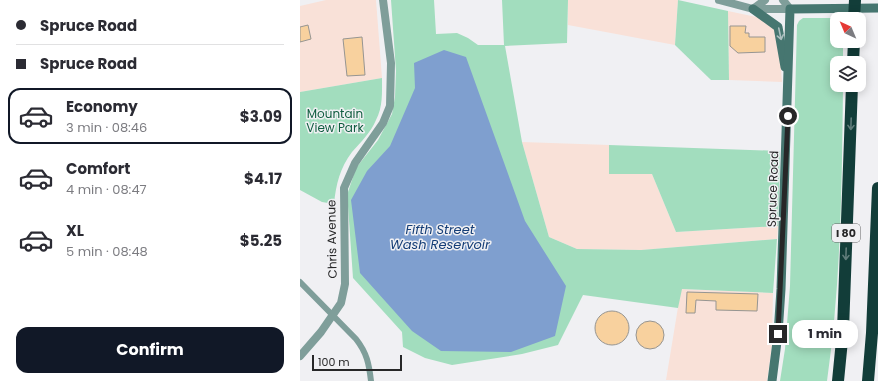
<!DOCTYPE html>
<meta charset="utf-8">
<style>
:root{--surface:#fff;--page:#f7f7f7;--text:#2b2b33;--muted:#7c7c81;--line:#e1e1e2;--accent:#111827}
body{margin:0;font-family:Poppins,sans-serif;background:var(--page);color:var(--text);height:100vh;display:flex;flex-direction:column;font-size:15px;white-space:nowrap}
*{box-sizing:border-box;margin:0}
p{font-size:13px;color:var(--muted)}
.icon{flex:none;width:22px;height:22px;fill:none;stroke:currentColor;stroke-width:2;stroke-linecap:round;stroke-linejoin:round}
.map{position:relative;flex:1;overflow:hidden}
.sheet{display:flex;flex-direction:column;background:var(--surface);width:300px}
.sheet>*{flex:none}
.guide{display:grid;align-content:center;height:88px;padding:0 16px;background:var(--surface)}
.needle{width:26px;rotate:316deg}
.tools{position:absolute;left:530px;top:12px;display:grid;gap:8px}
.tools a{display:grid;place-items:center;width:36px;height:36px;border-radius:8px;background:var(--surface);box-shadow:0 2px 10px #0003;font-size:20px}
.scale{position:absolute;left:12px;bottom:10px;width:90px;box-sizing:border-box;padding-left:4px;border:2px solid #272728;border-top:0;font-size:11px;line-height:14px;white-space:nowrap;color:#272728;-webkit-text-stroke:3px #f0f0f3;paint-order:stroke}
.end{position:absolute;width:18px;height:18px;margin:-9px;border:5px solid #272728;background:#fff;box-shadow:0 0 0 2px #fff}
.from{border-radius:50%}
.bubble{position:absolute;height:28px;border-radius:12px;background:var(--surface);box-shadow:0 2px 10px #0003;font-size:13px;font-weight:700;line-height:28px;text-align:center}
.guide b{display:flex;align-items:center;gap:14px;height:38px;font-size:15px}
.guide b+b{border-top:1px solid var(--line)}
.guide i{width:10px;height:10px;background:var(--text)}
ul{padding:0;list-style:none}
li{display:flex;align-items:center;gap:12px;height:56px;margin:0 8px 6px;padding:0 8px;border:2px solid transparent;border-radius:12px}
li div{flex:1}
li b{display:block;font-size:15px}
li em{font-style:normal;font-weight:700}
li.current{border-color:var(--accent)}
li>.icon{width:36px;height:36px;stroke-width:1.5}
.cta{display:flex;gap:8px;margin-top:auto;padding:8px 16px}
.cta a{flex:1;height:46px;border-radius:12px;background:var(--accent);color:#fff;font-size:16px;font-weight:700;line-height:46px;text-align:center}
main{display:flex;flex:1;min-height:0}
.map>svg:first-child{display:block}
.commercial{fill:#f9e1d8}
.green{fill:#a2ddbe}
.water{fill:#7f9fcf}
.building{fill:#f8d19e;stroke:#969592}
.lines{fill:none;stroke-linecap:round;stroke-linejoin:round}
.minor{stroke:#7f9e9a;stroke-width:6}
.tertiary{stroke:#7f9e9a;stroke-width:8}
.secondary{stroke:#467670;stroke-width:9}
.motorway{stroke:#123d39;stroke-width:12}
.motorway-bridge{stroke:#123d39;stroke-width:12}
.oneway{stroke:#acbfbf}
.oneway2{stroke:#607c7a}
.route{stroke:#272728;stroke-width:5}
.labels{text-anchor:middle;stroke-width:3;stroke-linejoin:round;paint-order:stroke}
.shield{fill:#f0f0f3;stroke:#636365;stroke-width:1}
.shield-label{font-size:11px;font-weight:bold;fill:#272728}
.park-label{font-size:12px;fill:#105d40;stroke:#f0f0f3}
.street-label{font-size:12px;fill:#272728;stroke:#f0f0f3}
.water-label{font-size:13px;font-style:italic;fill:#153e77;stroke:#f0f0f3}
</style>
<main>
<section class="sheet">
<div class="guide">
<b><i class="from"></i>Spruce Road</b>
<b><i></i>Spruce Road</b>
</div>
<ul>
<li class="current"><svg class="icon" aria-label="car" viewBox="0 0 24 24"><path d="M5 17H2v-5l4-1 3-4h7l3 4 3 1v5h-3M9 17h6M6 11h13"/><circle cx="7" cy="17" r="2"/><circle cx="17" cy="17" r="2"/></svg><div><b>Economy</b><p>3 min · 08:46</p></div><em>$3.09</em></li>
<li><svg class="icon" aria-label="car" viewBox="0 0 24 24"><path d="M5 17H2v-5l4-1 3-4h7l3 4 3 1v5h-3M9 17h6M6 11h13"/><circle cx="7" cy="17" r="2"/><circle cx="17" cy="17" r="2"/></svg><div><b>Comfort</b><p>4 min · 08:47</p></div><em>$4.17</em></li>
<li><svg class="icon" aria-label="car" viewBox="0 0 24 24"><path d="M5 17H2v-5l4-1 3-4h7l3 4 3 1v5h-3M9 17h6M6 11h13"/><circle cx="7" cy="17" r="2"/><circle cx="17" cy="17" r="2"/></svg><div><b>XL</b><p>5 min · 08:48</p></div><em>$5.25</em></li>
</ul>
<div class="cta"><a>Confirm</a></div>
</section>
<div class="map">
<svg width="578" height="381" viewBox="0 0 578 381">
<rect width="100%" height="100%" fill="#f0f0f3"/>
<g class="commercial">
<path d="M26 0H76L82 78 0 92V6Z"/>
<path d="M268 0H378L375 45 268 25Z"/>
<path d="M428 11 461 18 474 27 479 39 482 82 429 80Z"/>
<path d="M222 142 309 145V173L352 174 376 232 478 226 477 239 341 250 277 249 249 237Z"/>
<path d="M381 289 473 293 472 345 467 381 366 380Z"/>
</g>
<g class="green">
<path d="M91 0H134L136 34 157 33 168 38 178 45H204L202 0H268L267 43 205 46 222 142 249 237 277 249 341 250 477 239 473 293 382 289 378 308 283 295 258 345 222 354 152 365 125 358 103 347 102 332 53 278 48 206V192L56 168 78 140 92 114 95 97 96 71Z"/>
<path d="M378 0 428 11 429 80H411L375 45Z"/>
<path d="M503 18H535L537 21V41H543V63H537V85H543C542 184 541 283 527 381H480L485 349 490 286 497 25 499 21Z"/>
<path d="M82 78C82 92 83 107 76 120 71 132 61 142 52 152 40 168 36 184 34 204L22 202 0 190V92Z"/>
<path d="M309 145 480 151 478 226 376 232 352 174H309Z"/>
</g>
<path class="water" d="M144 50 166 57 225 221 266 286 255 336 211 352 141 351 112 331 60 273 51 200 67 171 90 146 115 88 114 63Z"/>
<g class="building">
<path d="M8 25 11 39 0 42V27Z"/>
<path d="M430 26H446L445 33H449V37H465V52L438 53 430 46Z"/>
<path d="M62 37 65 75 47 76 43 39Z"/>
<path d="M387 292 458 294 457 311 416 310V301L396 300 395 313H386Z"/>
<circle cx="312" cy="328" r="17"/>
<circle cx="350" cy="335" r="14"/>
</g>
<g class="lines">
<path class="minor" d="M0 282 56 339C67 353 69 364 71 381"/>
<g class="tertiary">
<path d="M419 0 453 9H490"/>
<path d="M483 0 490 9"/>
<path d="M453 9 465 0"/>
<path d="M0 356 21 332 41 303 45 284 44 188 55 163 83 123 90 106 91 63 83 0"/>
</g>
<g class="secondary">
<path d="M453 9 478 27 485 67"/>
<path d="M472 381 478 334 481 289 490 9 578 8"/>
</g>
<g class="motorway">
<path d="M553 63 554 41"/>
<path d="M538 381 543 330 552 85"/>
<path d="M568 381 572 333 578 188"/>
</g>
<path class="motorway-bridge" d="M554 19 555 0"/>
</g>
<defs><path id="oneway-shaft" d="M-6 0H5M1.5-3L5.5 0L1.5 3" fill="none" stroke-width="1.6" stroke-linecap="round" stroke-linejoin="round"/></defs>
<use class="oneway" href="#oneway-shaft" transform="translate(480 34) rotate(78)"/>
<g class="oneway2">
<use href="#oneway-shaft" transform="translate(551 124) rotate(92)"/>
<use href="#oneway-shaft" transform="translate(546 254) rotate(92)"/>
</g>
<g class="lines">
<path class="route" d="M478 334 488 116"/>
</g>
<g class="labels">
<rect class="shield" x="532" y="224" width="28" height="18" rx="3"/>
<g class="shield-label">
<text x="546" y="237">I 80</text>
</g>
<g class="park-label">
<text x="35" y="118">Mountain<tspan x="35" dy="14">View Park</tspan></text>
</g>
<g class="street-label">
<text transform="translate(473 189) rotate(-88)" y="4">Spruce Road</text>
<text transform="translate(32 239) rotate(-91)" y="4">Chris Avenue</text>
</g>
<g class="water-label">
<text x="140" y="234">Fifth Street<tspan x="140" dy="15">Wash Reservoir</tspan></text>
</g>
</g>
</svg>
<div class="tools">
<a><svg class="needle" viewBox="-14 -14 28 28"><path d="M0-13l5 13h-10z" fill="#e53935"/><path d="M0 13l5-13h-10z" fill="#7c7c81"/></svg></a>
<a><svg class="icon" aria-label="layers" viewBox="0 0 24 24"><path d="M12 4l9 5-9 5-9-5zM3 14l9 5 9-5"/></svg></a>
</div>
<div class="scale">100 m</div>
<i class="end from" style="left:488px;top:116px"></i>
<i class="end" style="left:478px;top:334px"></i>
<div class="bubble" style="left:492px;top:320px;width:66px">1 min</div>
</div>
</main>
